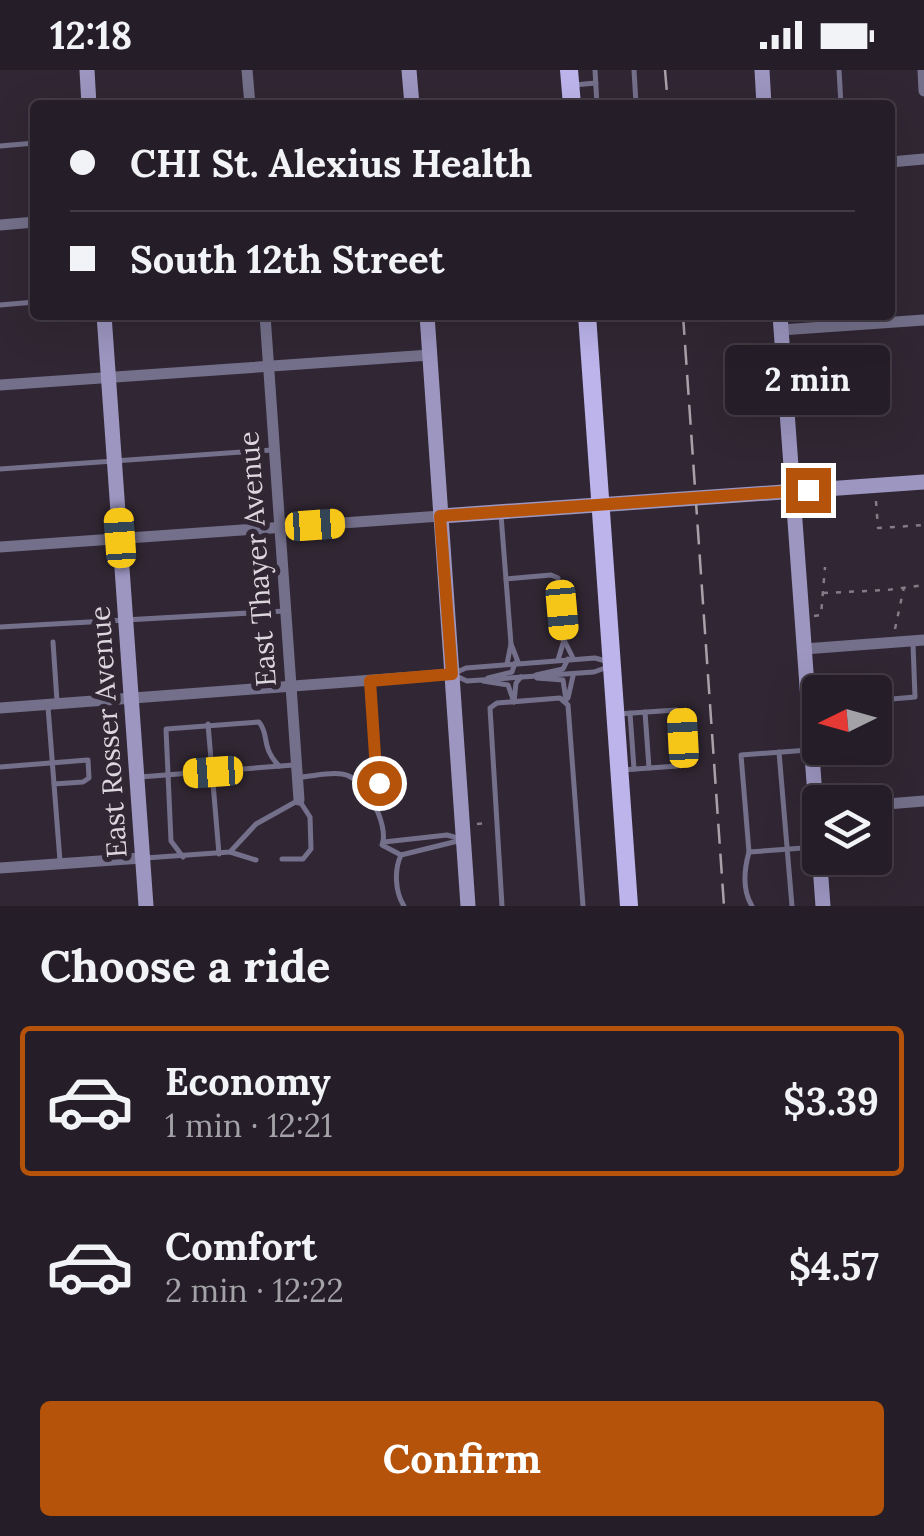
<!DOCTYPE html>
<meta charset="utf-8">
<style>
:root{--surface:#251d27;--page:#2d262f;--text:#f1f3f6;--muted:#a3a2a7;--line:#423b44;--accent:#b45309}
body{margin:0;font-family:Lora,serif;background:var(--page);color:var(--text);height:100vh;display:flex;flex-direction:column;font-size:38px;white-space:nowrap}
*{box-sizing:border-box;margin:0}
p{font-size:32px;color:var(--muted)}
.icon{flex:none;width:55px;height:55px;fill:none;stroke:currentColor;stroke-width:2;stroke-linecap:round;stroke-linejoin:round}
.map{position:relative;height:836px;overflow:hidden}
.details{display:flex;flex-direction:column;background:var(--surface);flex:1}
.details>*{flex:none}
.top-card{position:absolute;left:30px;top:30px;width:865px;height:220px;border-radius:10px;box-shadow:0 10px 40px #0002,0 0 0 2px var(--line);display:grid;align-content:center;height:220px;padding:0 40px;background:var(--surface)}
.needle{width:65px;rotate:265deg}
.controls{position:absolute;left:802px;top:605px;display:grid;gap:20px}
.controls a{display:grid;place-items:center;width:90px;height:90px;border-radius:10px;background:var(--surface);box-shadow:0 10px 40px #0002,0 0 0 2px var(--line);font-size:50px}
.end{position:absolute;width:45px;height:45px;margin:-22px;border:12px solid #b45309;background:#fff;box-shadow:0 0 0 5px #fff}
.from{border-radius:50%}
.bubble{position:absolute;height:70px;border-radius:10px;background:var(--surface);box-shadow:0 10px 40px #0002,0 0 0 2px var(--line);font-size:32px;font-weight:700;line-height:70px;text-align:center}
.car{position:absolute;width:30px;height:60px;margin:-30px -15px;border-radius:12px;box-shadow:0 0 8px 2px #0007;background:linear-gradient(#f5c518 24%,#345 0 40%,#f5c518 0 76%,#345 0 86%,#f5c518 0)}
.top-card b{display:flex;align-items:center;gap:35px;height:95px;font-size:38px}
.top-card b+b{border-top:2px solid var(--line)}
.top-card i{width:25px;height:25px;background:var(--text)}
ul{padding:0;list-style:none}
li{display:flex;align-items:center;gap:30px;height:150px;margin:0 20px 15px;padding:0 20px;border:5px solid transparent;border-radius:10px}
li div{flex:1}
li b{display:block;font-size:38px}
li em{font-style:normal;font-weight:700}
li.active{border-color:var(--accent)}
li>.icon{width:90px;height:90px;stroke-width:1.5}
h2{padding:0 40px;font-size:45px;line-height:120px}
.button{display:flex;gap:20px;margin-top:auto;padding:20px 40px}
.button a{flex:1;height:115px;border-radius:10px;background:var(--accent);color:#fff;font-size:40px;font-weight:700;line-height:115px;text-align:center}
.status{display:flex;justify-content:space-between;align-items:center;height:70px;padding:0 50px;background:var(--surface);direction:ltr}
.status svg{height:28px;fill:currentColor}
.map>svg:first-child{display:block}
.lines{fill:none;stroke-linecap:round;stroke-linejoin:round}
.path{stroke:#837b86;stroke-width:2.5;stroke-dasharray:5 8;stroke-linecap:butt}
.lane{stroke:#74708b;stroke-width:5}
.street{stroke:#74708b;stroke-width:11}
.secondary{stroke:#9c96c1;stroke-width:15}
.primary{stroke:#bcb4eb;stroke-width:18}
.rail{stroke:#a8a1aa;stroke-width:2.5;stroke-dasharray:20 10;stroke-linecap:butt}
.route{stroke:#b45309;stroke-width:12}
.labels{text-anchor:middle;stroke-width:10;stroke-linejoin:round;paint-order:stroke}
.street-label{font-size:28px;fill:#dcd6de;stroke:#312734}
</style>
<div class="status"><b>12:18</b><svg viewBox="0 0 49 12"><path d="M0 12V9h3v3zM5 12V6h3v6zM10 12V3h3v9zM15 12V0h3v12zM26 1h20v11H26zM47 4h2v5h-2z"/></svg></div>
<div class="map">
<svg width="924" height="836" viewBox="0 0 924 836">
<rect width="100%" height="100%" fill="#312734"/>
<g class="lines">
<g class="path">
<path d="M876 431 878 458 924 455"/>
<path d="M823 523 887 520 924 515"/>
<path d="M814 546 821 545 825 497"/>
<path d="M895 559 904 517"/>
<path d="M477 754 490 753"/>
</g>
<g class="lane">
<path d="M595 0 597 35"/>
<path d="M839 0 841 35"/>
<path d="M574 15 596 13"/>
<path d="M624 35 636 34 634 0"/>
<path d="M0 76 35 73"/>
<path d="M0 235 35 232"/>
<path d="M0 399 272 380"/>
<path d="M501 445 511 574 518 592"/>
<path d="M506 509 551 505 558 508 564 570 573 588"/>
<path d="M0 557 285 541"/>
<path d="M53 572 57 631"/>
<path d="M558 590 564 570"/>
<path d="M507 594 511 574"/>
<path d="M457 602 466 598 595 588 609 592"/>
<path d="M454 605 467 611 594 602 605 598"/>
<path d="M536 605 563 599 568 589"/>
<path d="M488 608 512 602 515 593"/>
<path d="M537 608 563 610 566 630"/>
<path d="M370 611 376 700 382 711"/>
<path d="M483 611 508 615 514 632"/>
<path d="M568 628 573 606"/>
<path d="M892 629 915 627 913 574"/>
<path d="M514 632 516 613 521 607"/>
<path d="M48 637 60 791"/>
<path d="M645 642 649 698"/>
<path d="M630 643 634 699"/>
<path d="M618 644 676 640 682 648 684 689 677 696 622 700"/>
<path d="M208 654 219 784"/>
<path d="M809 680 741 685 749 782 817 777"/>
<path d="M779 682 792 836"/>
<path d="M0 697 88 690 89 708 83 712 54 714"/>
<path d="M140 707 294 695"/>
<path d="M301 707C314 706 329 702 342 704 364 706 390 755 382 775L401 785"/>
<path d="M367 726 382 711 401 709"/>
<path d="M384 772 447 765 461 769"/>
<path d="M230 782 256 790"/>
<path d="M749 782C744 800 742 820 752 836"/>
<path d="M183 787 171 771 166 659 259 652C270 665 260 676 279 696"/>
<path d="M145 788 230 782 256 754 299 730 310 747 311 779 303 789H282"/>
<path d="M404 836C395 822 394 800 401 785L462 770"/>
<path d="M502 836 490 638 497 633 560 628 568 635 583 836"/>
</g>
<g class="street">
<path d="M247 0 250 35"/>
<path d="M923 0 924 21"/>
<path d="M890 92 924 89"/>
<path d="M0 155 35 152"/>
<path d="M265 245 299 730"/>
<path d="M781 260 924 250"/>
<path d="M0 315 430 285"/>
<path d="M0 477 441 446"/>
<path d="M804 579 924 570"/>
<path d="M0 638 452 604"/>
<path d="M875 735 924 731"/>
<path d="M0 798 142 788"/>
</g>
<g class="secondary">
<path d="M87 0 89 35"/>
<path d="M409 0 412 35"/>
<path d="M762 0 764 35"/>
<path d="M104 245 146 836"/>
<path d="M427 245 468 836"/>
<path d="M780 245 823 836"/>
<path d="M441 446 924 412"/>
</g>
<g class="primary">
<path d="M569 0 572 35"/>
<path d="M587 245 629 836"/>
</g>
<g class="rail">
<path d="M665 0 668 35"/>
<path d="M683 245 724 836"/>
</g>
</g>
<g class="lines">
<path class="route" d="M379 713 382 711 376 700 370 611 452 604 440 446 808 420"/>
</g>
<g class="labels">
<g class="street-label">
<text transform="translate(257 489) rotate(-94)" y="10">East Thayer Avenue</text>
<text transform="translate(108 662) rotate(-94)" y="10">East Rosser Avenue</text>
</g>
</g>
</svg>
<div class="controls">
<a><svg class="needle" viewBox="-14 -14 28 28"><path d="M0-13l5 13h-10z" fill="#e53935"/><path d="M0 13l5-13h-10z" fill="#a3a2a7"/></svg></a>
<a><svg class="icon" aria-label="layers" viewBox="0 0 24 24"><path d="M12 4l9 5-9 5-9-5zM3 14l9 5 9-5"/></svg></a>
</div>
<i class="end from" style="left:379px;top:713px"></i>
<i class="end" style="left:808px;top:420px"></i>
<div class="bubble" style="left:725px;top:275px;width:165px">2 min</div>
<i class="car" style="left:315px;top:455px;rotate:86deg"></i>
<i class="car" style="left:120px;top:468px;rotate:356deg"></i>
<i class="car" style="left:562px;top:540px;rotate:175deg"></i>
<i class="car" style="left:683px;top:668px;rotate:357deg"></i>
<i class="car" style="left:213px;top:702px;rotate:266deg"></i>
<div class="top-card">
<b><i class="from"></i>CHI St. Alexius Health</b>
<b><i></i>South 12th Street</b>
</div>
</div>
<section class="details">
<h2>Choose a ride</h2>
<ul>
<li class="active"><svg class="icon" aria-label="car" viewBox="0 0 24 24"><path d="M5 17H2v-5l4-1 3-4h7l3 4 3 1v5h-3M9 17h6M6 11h13"/><circle cx="7" cy="17" r="2"/><circle cx="17" cy="17" r="2"/></svg><div><b>Economy</b><p>1 min · 12:21</p></div><em>$3.39</em></li>
<li><svg class="icon" aria-label="car" viewBox="0 0 24 24"><path d="M5 17H2v-5l4-1 3-4h7l3 4 3 1v5h-3M9 17h6M6 11h13"/><circle cx="7" cy="17" r="2"/><circle cx="17" cy="17" r="2"/></svg><div><b>Comfort</b><p>2 min · 12:22</p></div><em>$4.57</em></li>
</ul>
<div class="button"><a>Confirm</a></div>
</section>
